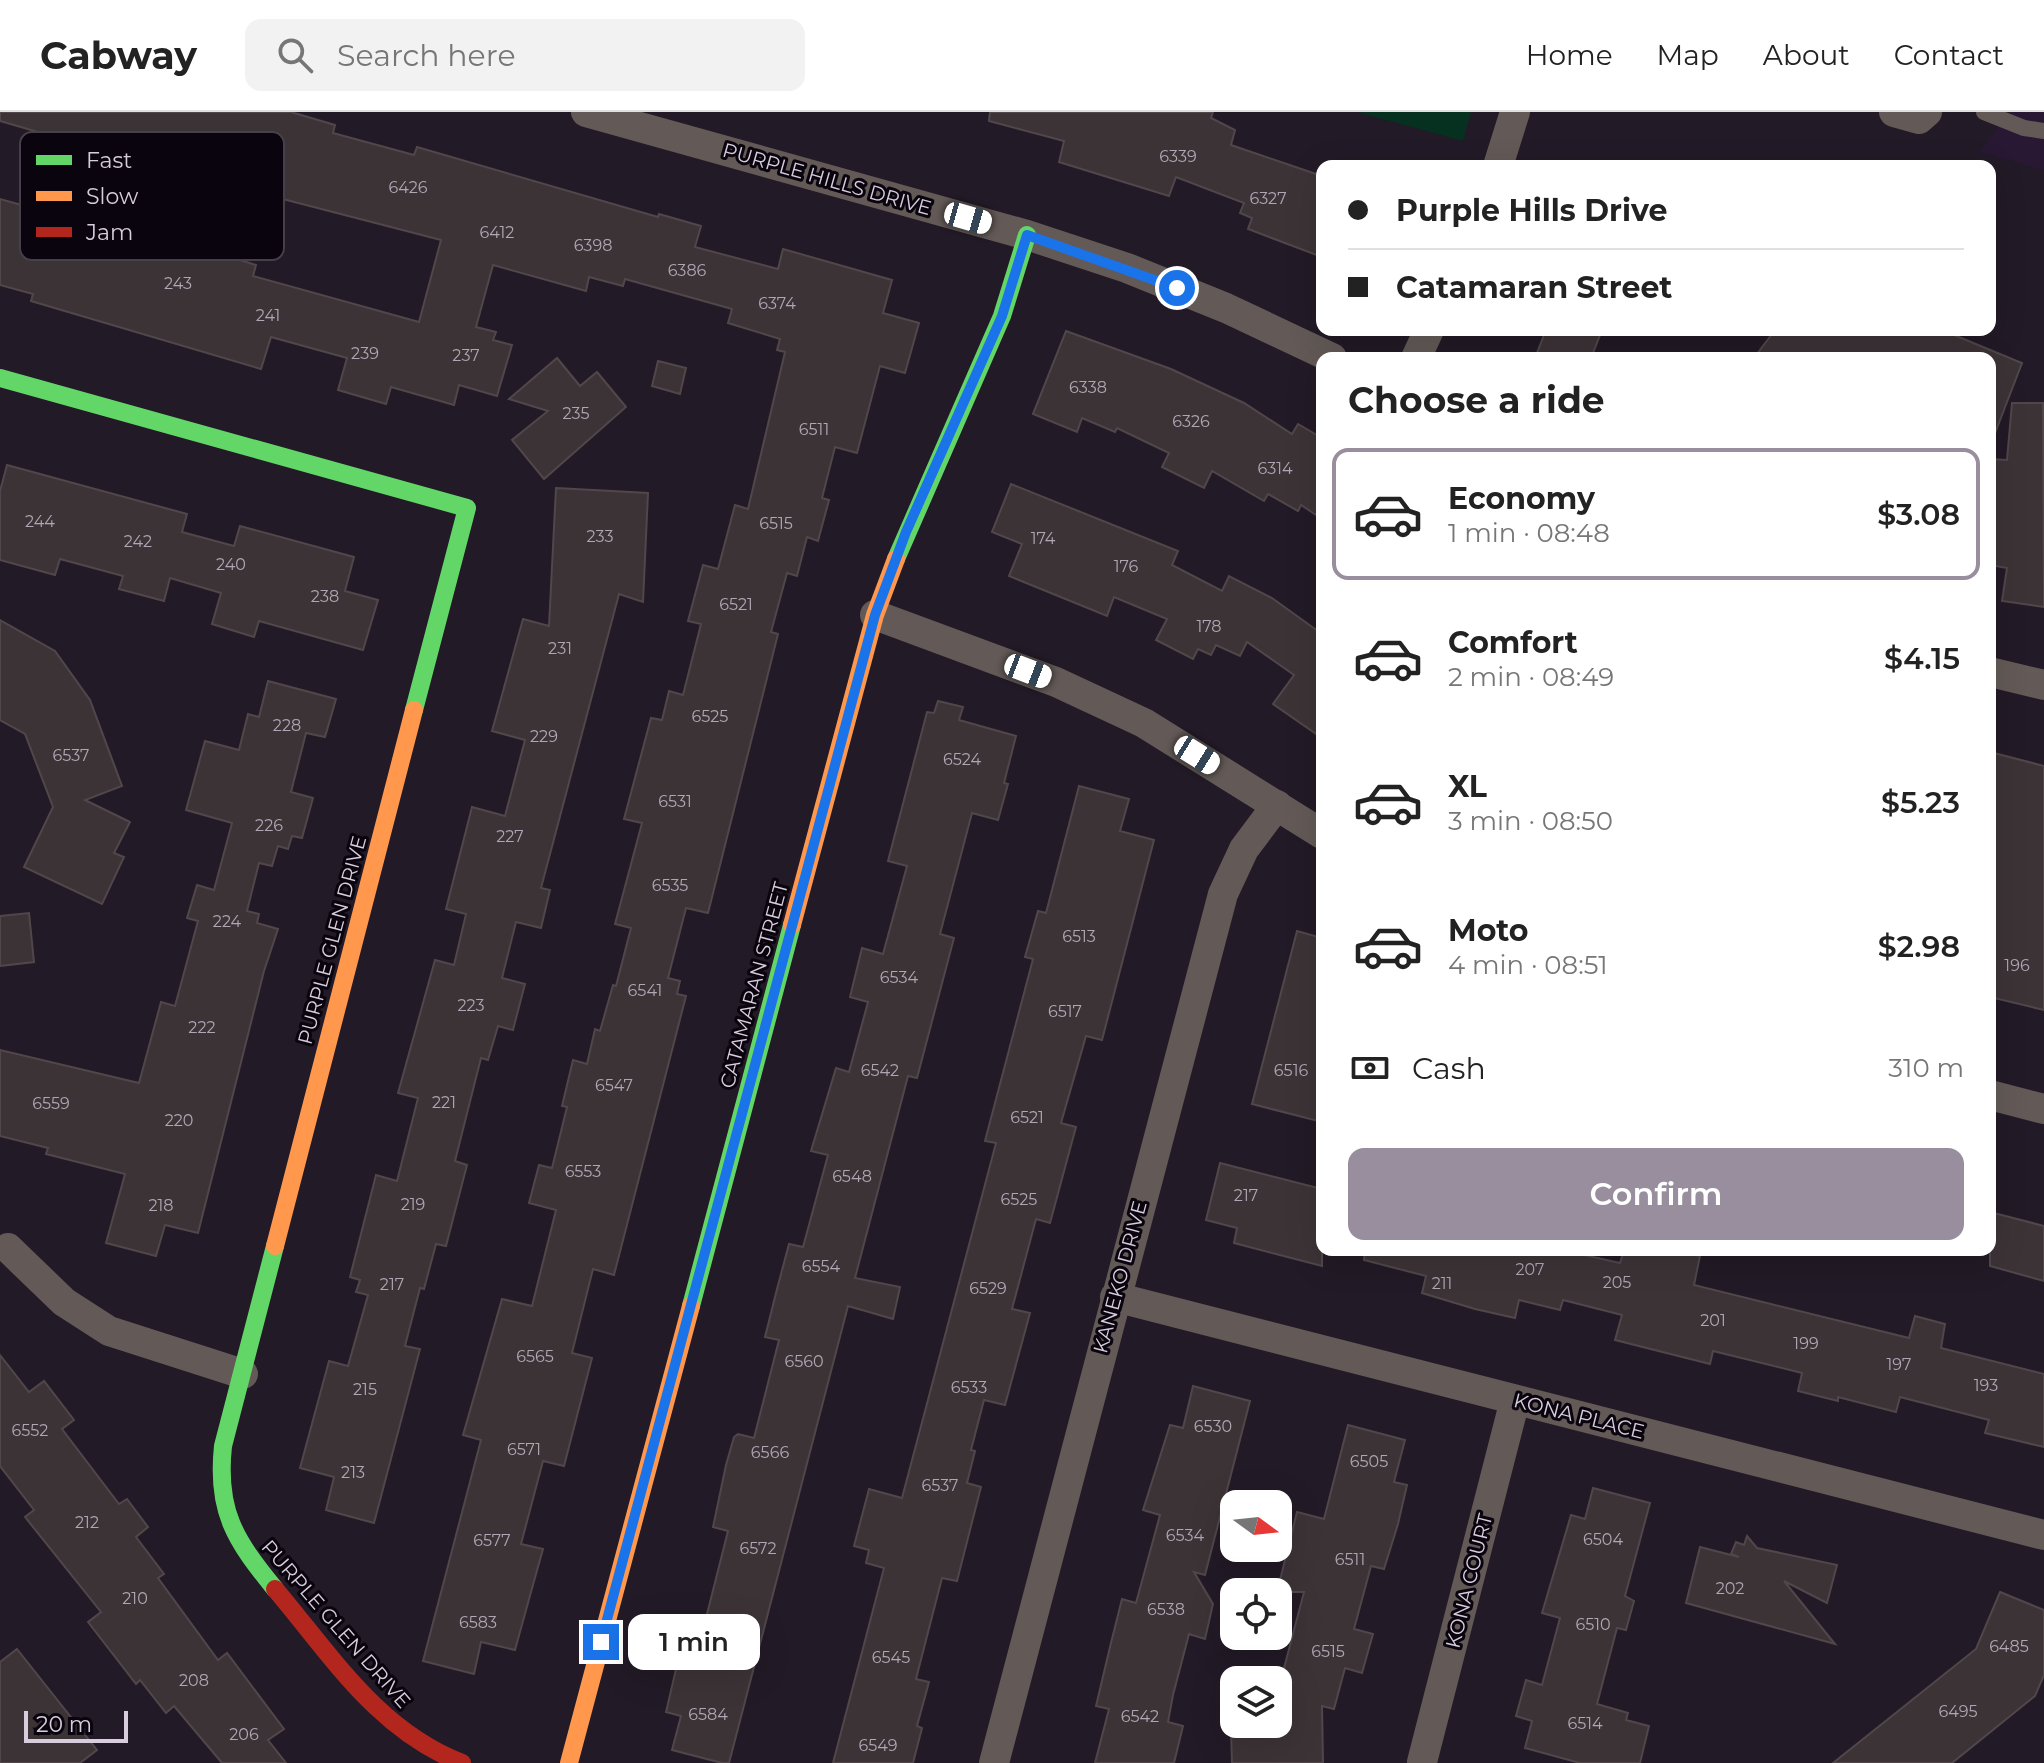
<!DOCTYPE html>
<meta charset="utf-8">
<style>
:root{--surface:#fff;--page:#f2f2f2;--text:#222;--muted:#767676;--line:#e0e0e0;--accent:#988e9d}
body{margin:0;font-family:Montserrat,sans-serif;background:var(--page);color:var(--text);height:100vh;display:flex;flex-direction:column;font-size:30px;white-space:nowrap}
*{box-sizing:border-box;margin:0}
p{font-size:26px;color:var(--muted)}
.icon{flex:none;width:44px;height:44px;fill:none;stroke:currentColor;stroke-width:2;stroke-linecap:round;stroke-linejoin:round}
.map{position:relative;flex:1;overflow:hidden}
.side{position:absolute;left:1316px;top:240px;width:680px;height:904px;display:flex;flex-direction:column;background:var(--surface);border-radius:16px;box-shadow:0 8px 32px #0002}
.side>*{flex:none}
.guide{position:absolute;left:1316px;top:48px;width:680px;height:176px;border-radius:16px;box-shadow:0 8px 32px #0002;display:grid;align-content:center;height:176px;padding:0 32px;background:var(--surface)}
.needle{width:52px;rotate:105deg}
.controls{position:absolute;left:1220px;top:1378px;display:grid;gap:16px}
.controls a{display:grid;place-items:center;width:72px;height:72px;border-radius:16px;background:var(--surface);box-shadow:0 8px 32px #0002;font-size:40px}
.scale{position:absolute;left:24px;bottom:20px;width:104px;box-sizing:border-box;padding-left:8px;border:4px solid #d7cddd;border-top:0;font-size:22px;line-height:28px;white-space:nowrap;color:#d7cddd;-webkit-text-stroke:6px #09040d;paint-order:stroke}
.end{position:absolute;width:36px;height:36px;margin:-18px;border:10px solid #1a73e8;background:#fff;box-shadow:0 0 0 4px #fff}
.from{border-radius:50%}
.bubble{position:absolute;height:56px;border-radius:16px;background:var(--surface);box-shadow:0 8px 32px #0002;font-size:26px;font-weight:600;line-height:56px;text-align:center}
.car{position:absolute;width:24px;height:48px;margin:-24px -12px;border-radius:10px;box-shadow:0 0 6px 2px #0007;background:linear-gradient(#fff 24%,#345 0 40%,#fff 0 76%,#345 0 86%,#fff 0)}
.guide b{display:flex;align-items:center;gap:28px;height:76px;font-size:30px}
.guide b+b{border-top:2px solid var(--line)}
.guide i{width:20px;height:20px;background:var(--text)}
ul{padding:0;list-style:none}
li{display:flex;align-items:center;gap:24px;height:132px;margin:0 16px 12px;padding:0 16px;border:4px solid transparent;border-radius:16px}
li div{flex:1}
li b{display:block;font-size:30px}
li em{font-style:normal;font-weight:600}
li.on{border-color:var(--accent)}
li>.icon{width:72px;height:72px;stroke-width:1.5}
h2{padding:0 32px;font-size:36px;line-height:96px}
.pay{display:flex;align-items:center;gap:20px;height:88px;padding:0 32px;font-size:30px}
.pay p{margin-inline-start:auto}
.action{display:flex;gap:16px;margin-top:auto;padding:16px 32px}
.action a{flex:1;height:92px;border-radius:16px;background:var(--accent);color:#fff;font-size:32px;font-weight:600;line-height:92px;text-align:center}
header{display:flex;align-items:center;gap:48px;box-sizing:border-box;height:112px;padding:0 40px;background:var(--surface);border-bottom:2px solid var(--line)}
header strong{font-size:38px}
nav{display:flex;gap:44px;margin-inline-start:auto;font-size:28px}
.search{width:560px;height:72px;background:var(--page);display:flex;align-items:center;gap:20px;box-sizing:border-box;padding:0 28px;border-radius:16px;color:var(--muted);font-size:30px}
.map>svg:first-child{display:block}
.built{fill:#291833}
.green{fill:#063020}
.building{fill:#3c3337;stroke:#51474b;stroke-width:2}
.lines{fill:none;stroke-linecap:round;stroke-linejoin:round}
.lane{stroke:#635a57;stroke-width:16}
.street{stroke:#635a57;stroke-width:30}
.fast{stroke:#63d668;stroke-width:18}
.slow{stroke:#ff974d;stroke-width:18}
.jam{stroke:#b3261e;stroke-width:18}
.route{stroke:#1a73e8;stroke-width:10}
.labels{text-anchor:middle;stroke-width:6;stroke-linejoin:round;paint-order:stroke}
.number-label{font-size:16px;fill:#b0a6b4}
.street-label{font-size:20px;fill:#d7cddd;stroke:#09040d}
.key{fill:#09040d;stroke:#47404b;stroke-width:2}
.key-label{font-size:22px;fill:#d7cddd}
</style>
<header>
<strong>Cabway</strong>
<div class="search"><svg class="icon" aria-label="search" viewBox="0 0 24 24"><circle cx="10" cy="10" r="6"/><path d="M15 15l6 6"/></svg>Search here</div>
<nav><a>Home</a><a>Map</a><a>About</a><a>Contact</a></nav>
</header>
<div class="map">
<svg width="2044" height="1651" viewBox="0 0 2044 1651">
<rect width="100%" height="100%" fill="#221a26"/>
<path class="built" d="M2011 0H2044V58L1979 40Z"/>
<path class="green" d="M1357 0H1471L1463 29Z"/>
<g class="building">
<path d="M0 0H291L335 13 333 21 414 43 417 35 658 105 659 102 701 114 695 135 778 157 783 137 892 168 883 201 919 211 905 261 880 254 857 341 835 335 822 386 829 388 818 429 807 425 797 464 787 461 771 520 778 522 708 801 686 796 668 866 680 869 677 882 686 884 614 1163 593 1157 572 1241 592 1246 564 1354 543 1349 521 1432 543 1437 531 1480 515 1538 481 1530 474 1562 423 1549 481 1328 463 1323 502 1187 532 1194 556 1098 529 1091 539 1053 552 1056 567 995 562 994 573 948 587 952 595 917 600 919 613 873 616 874 631 816 615 812 642 711 624 707 651 606 662 608 669 579 683 583 701 512 688 509 703 453 718 457 735 393 748 397 785 240 777 238 780 227 728 211 732 197 625 167 623 174 589 165 586 179 493 153 476 215 496 220 493 228 512 233 497 284 459 273 454 293 391 275 386 292 338 278 347 246 271 225 261 257 31 189 33 182 0 173V87L36 97 38 89 163 124 256 153 253 164 419 210 441 128 275 85 272 93 53 32 55 25 0 9Z"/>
<path d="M990 0H1213L1211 6 1235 18 1231 33 1322 64V145L1248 117 1252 106 1240 101 1244 91 1176 65 1169 84 1059 50 1064 29 989 9Z"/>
<path d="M1546 218H1602L1591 246H1535Z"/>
<path d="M1775 218H1942L2022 251 1992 329 1990 246H1754Z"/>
<path d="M1066 219 1171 257 1244 291 1292 322 1298 312 1322 326V407L1301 393 1298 399 1268 382 1264 389 1212 359 1204 376 1162 355 1169 341 1117 316 1115 320 1082 306 1077 320 1033 302Z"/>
<path d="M557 246 580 274 597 260 626 295 544 367 512 328 548 299 509 287Z"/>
<path d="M658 249 686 256 680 282 652 274Z"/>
<path d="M2012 291H2043L2044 495 2002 489 2007 456 1990 453V347L2007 348Z"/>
<path d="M7 353 187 402 182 420 234 434 240 414 354 445 345 479 378 488 363 538 259 509 254 525 212 512 221 481 170 466 164 489 119 477 123 464 60 447 55 463 0 448V379Z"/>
<path d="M1011 372 1178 439 1172 453 1222 479 1229 464 1272 486 1322 522V626L1273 592 1294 563 1247 530 1240 544 1216 533 1211 543 1198 537 1193 547 1156 528 1167 507 1114 485 1107 504 1009 464 1022 432 992 420Z"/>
<path d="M556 376 648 381 643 490 619 482 541 776 550 778 541 816 516 810 502 866 525 872 513 918 498 914 488 948 481 946 455 1049 467 1053 446 1134 436 1132 424 1177 420 1176 405 1234 420 1237 374 1411 326 1398 334 1365 300 1356 329 1249 348 1254 368 1183 356 1180 360 1168 350 1165 376 1063 397 1069 418 986 398 981 435 848 454 853 466 802 446 797 472 695 505 704 525 628 492 619 523 507 549 514Z"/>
<path d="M0 508 55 539 90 588 122 674 85 688 130 710 114 741 124 745 102 792 24 755 53 695 25 622 0 608Z"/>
<path d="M268 569 336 587 325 625 306 621 291 680 313 686 302 726 292 724 288 737 278 734 272 754 259 751 247 799 259 802 257 811 278 817 264 859 198 1121 165 1113 156 1144 106 1131 125 1062 46 1042 48 1036 0 1024V938L139 971 161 890 175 894 198 809 187 806 197 773 214 778 232 711 186 698 205 629 239 638 248 602 259 605Z"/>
<path d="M938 589 963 595 959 608 1016 624 1004 671 1008 672 998 708 972 701 940 822 954 826 917 966 908 964 855 1166 900 1175 893 1207 848 1194 729 1651H722L672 1638 681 1604 666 1600 688 1506 705 1510 728 1419 713 1415 726 1353 734 1325 738 1322 754 1326 779 1228 765 1225 777 1177 789 1132 803 1135 828 1043 811 1039 836 956 849 960 868 890 850 885 862 836 883 842 907 754 888 749 927 600 934 601Z"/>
<path d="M1990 640 2044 654V898L1990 885Z"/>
<path d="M1079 674 1129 687 1120 719 1154 728 1102 928 1086 924 1061 1011 1076 1015 1050 1111 1036 1107 1012 1197 1030 1201 1005 1293 984 1288 971 1338 975 1339 967 1371 981 1375 957 1469 942 1466 916 1567 929 1570 917 1614 922 1616 913 1651H833L884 1456 866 1451 869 1438 854 1434 869 1377 902 1386 996 1031 985 1029 1033 847 1025 845 1038 799 1046 801Z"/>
<path d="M29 801 34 850 0 854V804Z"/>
<path d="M1297 819 1322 826V1010L1252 992Z"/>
<path d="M1220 1051 1322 1077V1154L1234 1131 1237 1116 1206 1108Z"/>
<path d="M1990 1100 2044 1114V1169L1990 1154Z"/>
<path d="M1365 1138H1562L1620 1151 1624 1138H1674L1700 1144 1694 1173 1909 1226 1915 1204 1945 1212 1941 1236 2044 1262V1335L1985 1321 1989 1308 1900 1285 1896 1300 1838 1285V1289L1798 1279 1802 1261 1713 1239 1710 1252 1615 1228 1622 1203 1563 1188 1560 1198 1519 1188 1515 1206 1475 1197 1422 1181 1426 1164 1364 1148Z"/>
<path d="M0 1243 29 1280 44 1269 74 1308 62 1317 119 1392 127 1387 148 1415 136 1425 164 1462 158 1466 218 1548 227 1541 284 1617 268 1628 286 1651H222L174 1594 166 1601 140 1568 136 1572 88 1510 101 1500 25 1405 34 1398 0 1354Z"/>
<path d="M1193 1274 1250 1289 1205 1463 1194 1460 1213 1492 1205 1527 1189 1522 1173 1583 1168 1610 1183 1614 1174 1651H1095L1109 1597 1096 1594 1110 1535 1122 1487 1136 1491 1160 1403 1143 1398 1170 1313 1183 1316Z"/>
<path d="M1348 1313 1405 1328 1394 1370 1407 1373 1398 1412 1384 1457 1371 1454 1354 1517 1373 1522 1362 1561 1345 1556 1334 1597 1322 1594 1323 1651H1232L1231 1617H1247V1612H1278V1579L1304 1480H1277L1297 1400 1324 1407Z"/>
<path d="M1593 1376 1650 1391 1625 1484 1634 1489 1626 1518 1617 1516 1597 1592 1628 1601 1626 1608 1649 1614 1640 1651H1580L1525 1636 1532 1609 1516 1604 1526 1568 1542 1573 1560 1506 1542 1501 1571 1403 1585 1407Z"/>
<path d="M1747 1424 1757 1436 1837 1453 1827 1491 1784 1469 1835 1532 1686 1491 1700 1435 1739 1445 1731 1442 1736 1430 1744 1433Z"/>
<path d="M2000 1480 2044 1498V1563L2035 1584 1952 1651H1833L1976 1537Z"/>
<path d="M17 1537 97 1638 80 1651H0V1550Z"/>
</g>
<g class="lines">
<path class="lane" d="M1984 0 2024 16 2044 19"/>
<g class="street">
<path d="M586 0 1027 123 1127 156 1226 196 1332 246"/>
<path d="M1894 0 1919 7 1927 0"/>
<path d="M1498 54 1515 0"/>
<path d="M1416 246 1429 218"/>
<path d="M875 503 1056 570 1144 611 1322 722"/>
<path d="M1990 560 2044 573"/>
<path d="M1990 983 2044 997"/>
<path d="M8 1136 64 1190 109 1219 243 1262"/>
<path d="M1115 1185 2044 1423"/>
<path d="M1422 1650 1515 1288"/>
<path d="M994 1651 1223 782 1244 737 1277 693"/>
</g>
<g class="fast">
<path d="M0 266 467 396 414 598"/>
<path d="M896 447 1002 204 1027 123"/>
<path d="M275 1134 223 1334C216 1399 235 1428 275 1477"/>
<path d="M691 1194 792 813"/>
</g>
<g class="slow">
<path d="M792 813 875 503 896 447"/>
<path d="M275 1134 414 598"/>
<path d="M569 1651 691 1194"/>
</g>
<path class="jam" d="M275 1477C331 1543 378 1619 462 1651"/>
</g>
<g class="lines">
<path class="route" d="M601 1530 875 503 906 420 1002 204 1027 123 1177 176"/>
</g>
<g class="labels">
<g class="number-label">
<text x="1178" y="50">6339</text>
<text x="408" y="81">6426</text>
<text x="1268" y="92">6327</text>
<text x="497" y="126">6412</text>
<text x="593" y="139">6398</text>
<text x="687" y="164">6386</text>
<text x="178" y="177">243</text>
<text x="777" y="197">6374</text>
<text x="268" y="209">241</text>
<text x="365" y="247">239</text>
<text x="466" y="249">237</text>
<text x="1088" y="281">6338</text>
<text x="576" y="307">235</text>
<text x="1191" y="315">6326</text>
<text x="814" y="323">6511</text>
<text x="1275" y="362">6314</text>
<text x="40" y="415">244</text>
<text x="776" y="417">6515</text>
<text x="600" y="430">233</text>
<text x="1043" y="432">174</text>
<text x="138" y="435">242</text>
<text x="231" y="458">240</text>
<text x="1126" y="460">176</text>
<text x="325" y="490">238</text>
<text x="736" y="498">6521</text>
<text x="1209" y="520">178</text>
<text x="560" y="542">231</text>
<text x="710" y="610">6525</text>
<text x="287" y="619">228</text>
<text x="544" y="630">229</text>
<text x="71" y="649">6537</text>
<text x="962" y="653">6524</text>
<text x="675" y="695">6531</text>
<text x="269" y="719">226</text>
<text x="510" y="730">227</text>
<text x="670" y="779">6535</text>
<text x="227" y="815">224</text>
<text x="1079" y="830">6513</text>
<text x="2017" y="859">196</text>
<text x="899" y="871">6534</text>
<text x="645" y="884">6541</text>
<text x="471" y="899">223</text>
<text x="1065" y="905">6517</text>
<text x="202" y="921">222</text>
<text x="880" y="964">6542</text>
<text x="1291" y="964">6516</text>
<text x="614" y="979">6547</text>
<text x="444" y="996">221</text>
<text x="51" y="997">6559</text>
<text x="1027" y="1011">6521</text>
<text x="179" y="1014">220</text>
<text x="583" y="1065">6553</text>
<text x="852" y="1070">6548</text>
<text x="1246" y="1089">217</text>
<text x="1019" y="1093">6525</text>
<text x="413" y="1098">219</text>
<text x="161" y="1099">218</text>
<text x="821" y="1160">6554</text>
<text x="1530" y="1163">207</text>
<text x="1617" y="1176">205</text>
<text x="1442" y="1177">211</text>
<text x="392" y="1178">217</text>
<text x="988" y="1182">6529</text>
<text x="1713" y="1214">201</text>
<text x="1806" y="1237">199</text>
<text x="535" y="1250">6565</text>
<text x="804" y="1255">6560</text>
<text x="1899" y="1258">197</text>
<text x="1986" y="1279">193</text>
<text x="969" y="1281">6533</text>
<text x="365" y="1283">215</text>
<text x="1213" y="1320">6530</text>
<text x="30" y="1324">6552</text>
<text x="524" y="1343">6571</text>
<text x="770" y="1346">6566</text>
<text x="1369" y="1355">6505</text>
<text x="353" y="1366">213</text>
<text x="940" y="1379">6537</text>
<text x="87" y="1416">212</text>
<text x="1185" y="1429">6534</text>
<text x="1603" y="1433">6504</text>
<text x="492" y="1434">6577</text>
<text x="758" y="1442">6572</text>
<text x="1350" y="1453">6511</text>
<text x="1730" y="1482">202</text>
<text x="135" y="1492">210</text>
<text x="1166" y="1503">6538</text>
<text x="478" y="1516">6583</text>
<text x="1593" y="1518">6510</text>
<text x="2009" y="1540">6485</text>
<text x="1328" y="1545">6515</text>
<text x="891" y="1551">6545</text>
<text x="194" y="1574">208</text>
<text x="1958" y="1605">6495</text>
<text x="708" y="1608">6584</text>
<text x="1140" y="1610">6542</text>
<text x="1585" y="1617">6514</text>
<text x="244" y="1628">206</text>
<text x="878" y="1639">6549</text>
</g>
<g class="street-label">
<text transform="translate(827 67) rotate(16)" y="7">PURPLE HILLS DRIVE</text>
<text transform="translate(332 828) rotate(-75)" y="7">PURPLE GLEN DRIVE</text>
<text transform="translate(754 873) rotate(-75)" y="7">CATAMARAN STREET</text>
<text transform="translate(1120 1165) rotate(-75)" y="7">KANEKO DRIVE</text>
<text transform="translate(1579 1304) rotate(14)" y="7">KONA PLACE</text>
<text transform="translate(1469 1469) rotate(-76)" y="7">KONA COURT</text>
<text transform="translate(336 1512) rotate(49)" y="7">PURPLE GLEN DRIVE</text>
</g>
</g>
<rect x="20" y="20" width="264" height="128" rx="12" class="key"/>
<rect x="36" y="43" width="36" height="10" fill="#63d668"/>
<rect x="36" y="79" width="36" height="10" fill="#ff974d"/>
<rect x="36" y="115" width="36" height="10" fill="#b3261e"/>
<g class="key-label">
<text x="86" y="56">Fast</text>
<text x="86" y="92">Slow</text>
<text x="86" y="128">Jam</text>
</g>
</svg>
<div class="controls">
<a><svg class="needle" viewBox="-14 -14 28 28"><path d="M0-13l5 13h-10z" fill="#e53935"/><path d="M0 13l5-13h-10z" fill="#767676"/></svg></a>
<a><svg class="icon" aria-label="locate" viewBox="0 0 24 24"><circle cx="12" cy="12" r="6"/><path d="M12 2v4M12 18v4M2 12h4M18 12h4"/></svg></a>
<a><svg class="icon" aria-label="layers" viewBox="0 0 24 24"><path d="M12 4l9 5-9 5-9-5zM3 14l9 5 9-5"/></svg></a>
</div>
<div class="scale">20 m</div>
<i class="end from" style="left:1177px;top:176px"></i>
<i class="end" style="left:601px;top:1530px"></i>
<div class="bubble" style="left:628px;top:1502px;width:132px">1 min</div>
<i class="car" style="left:968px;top:106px;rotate:106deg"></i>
<i class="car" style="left:1028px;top:559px;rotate:111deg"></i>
<i class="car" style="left:1197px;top:643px;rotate:122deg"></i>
<div class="guide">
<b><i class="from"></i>Purple Hills Drive</b>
<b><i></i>Catamaran Street</b>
</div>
<section class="side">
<h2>Choose a ride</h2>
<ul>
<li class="on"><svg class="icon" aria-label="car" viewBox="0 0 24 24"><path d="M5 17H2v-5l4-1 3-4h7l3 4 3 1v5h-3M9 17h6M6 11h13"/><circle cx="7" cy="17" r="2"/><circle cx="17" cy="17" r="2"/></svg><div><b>Economy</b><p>1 min · 08:48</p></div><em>$3.08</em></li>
<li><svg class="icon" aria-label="car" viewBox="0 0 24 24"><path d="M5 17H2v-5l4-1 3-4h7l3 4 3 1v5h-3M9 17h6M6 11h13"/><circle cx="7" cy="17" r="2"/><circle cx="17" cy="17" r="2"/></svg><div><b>Comfort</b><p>2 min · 08:49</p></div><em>$4.15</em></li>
<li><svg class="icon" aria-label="car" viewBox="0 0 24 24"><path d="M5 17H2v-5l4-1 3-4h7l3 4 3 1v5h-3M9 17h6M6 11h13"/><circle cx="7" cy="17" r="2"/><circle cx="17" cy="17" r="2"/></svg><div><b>XL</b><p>3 min · 08:50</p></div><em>$5.23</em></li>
<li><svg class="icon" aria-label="car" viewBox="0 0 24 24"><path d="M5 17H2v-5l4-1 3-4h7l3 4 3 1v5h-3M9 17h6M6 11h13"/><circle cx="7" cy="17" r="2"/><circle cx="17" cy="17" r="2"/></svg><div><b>Moto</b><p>4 min · 08:51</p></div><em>$2.98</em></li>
</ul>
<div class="pay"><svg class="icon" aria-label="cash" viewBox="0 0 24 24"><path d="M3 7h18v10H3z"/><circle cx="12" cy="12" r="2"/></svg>Cash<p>310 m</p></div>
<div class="action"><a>Confirm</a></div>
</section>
</div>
